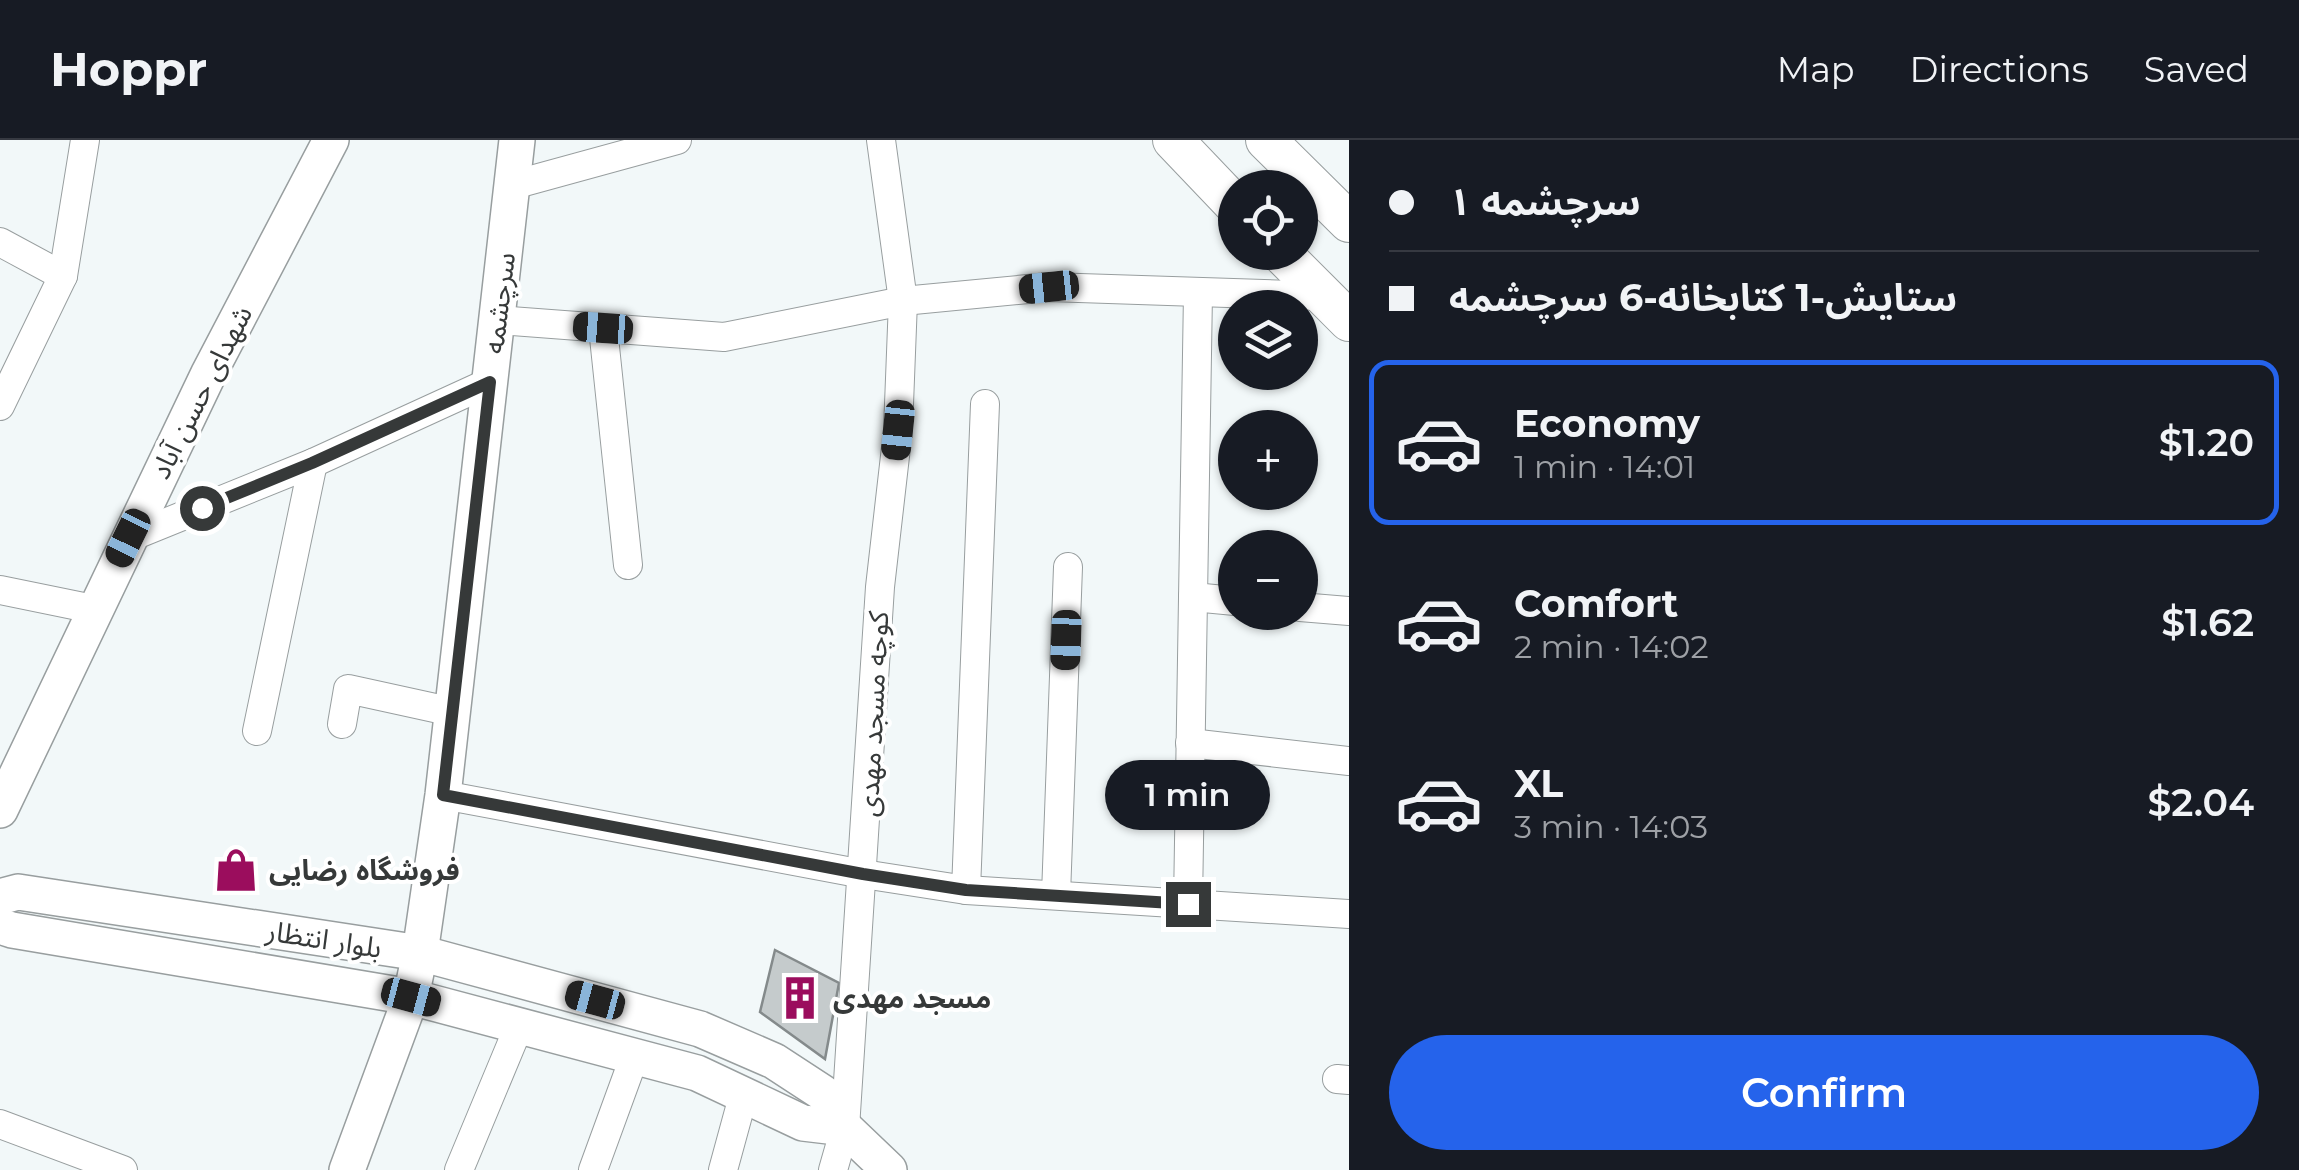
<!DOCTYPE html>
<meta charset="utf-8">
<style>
:root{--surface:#171b24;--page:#20242c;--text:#f1f3f6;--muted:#9ea1a6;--line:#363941;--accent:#2563eb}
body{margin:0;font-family:Montserrat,"Noto Sans Arabic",sans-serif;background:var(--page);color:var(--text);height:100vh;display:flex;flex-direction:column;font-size:38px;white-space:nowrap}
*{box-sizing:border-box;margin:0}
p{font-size:32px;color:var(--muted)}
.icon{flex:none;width:55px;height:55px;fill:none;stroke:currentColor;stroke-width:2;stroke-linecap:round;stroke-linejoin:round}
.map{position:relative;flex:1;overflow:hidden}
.drawer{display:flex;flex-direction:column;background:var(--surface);width:950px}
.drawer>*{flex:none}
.top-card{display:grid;align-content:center;height:220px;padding:0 40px;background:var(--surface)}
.tools{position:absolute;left:1218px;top:30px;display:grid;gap:20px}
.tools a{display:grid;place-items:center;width:100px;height:100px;border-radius:50%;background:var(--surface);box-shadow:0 2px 8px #0004;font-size:50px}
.end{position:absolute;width:45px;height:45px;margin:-22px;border:12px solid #363939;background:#fff;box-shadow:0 0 0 5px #fff}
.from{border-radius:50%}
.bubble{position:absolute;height:70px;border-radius:35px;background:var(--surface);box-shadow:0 2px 8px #0004;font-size:32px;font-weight:600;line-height:70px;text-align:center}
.car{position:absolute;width:30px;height:60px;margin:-30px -15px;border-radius:12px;box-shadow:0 0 8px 2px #0007;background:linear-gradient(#222 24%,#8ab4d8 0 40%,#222 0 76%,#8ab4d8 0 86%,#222 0)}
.top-card b{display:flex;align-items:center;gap:35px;height:95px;font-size:38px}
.top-card b+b{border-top:2px solid var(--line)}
.top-card i{width:25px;height:25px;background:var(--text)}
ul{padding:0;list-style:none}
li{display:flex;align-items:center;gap:30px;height:165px;margin:0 20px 15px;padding:0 20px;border:5px solid transparent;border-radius:20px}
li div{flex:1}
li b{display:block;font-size:38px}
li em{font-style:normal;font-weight:600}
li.active{border-color:var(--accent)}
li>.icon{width:90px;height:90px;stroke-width:1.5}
.action{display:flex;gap:20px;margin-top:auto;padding:20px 40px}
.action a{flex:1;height:115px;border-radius:60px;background:var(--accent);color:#fff;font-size:40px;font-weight:600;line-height:115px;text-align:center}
header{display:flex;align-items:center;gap:60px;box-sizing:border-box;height:140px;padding:0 50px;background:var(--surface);border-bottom:2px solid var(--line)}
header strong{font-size:48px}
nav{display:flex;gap:55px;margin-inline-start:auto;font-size:35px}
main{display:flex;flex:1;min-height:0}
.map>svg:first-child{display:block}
.building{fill:#c5cbcc;stroke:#848a8b;stroke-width:2.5}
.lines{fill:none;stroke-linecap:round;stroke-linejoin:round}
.minor-casing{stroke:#989e9f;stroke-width:30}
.tertiary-casing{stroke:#989e9f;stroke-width:38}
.secondary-casing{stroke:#989e9f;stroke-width:42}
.minor{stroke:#fff;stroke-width:28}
.tertiary{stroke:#fff;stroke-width:35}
.secondary{stroke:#fff;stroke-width:40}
.route{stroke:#363939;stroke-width:12}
.labels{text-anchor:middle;stroke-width:8;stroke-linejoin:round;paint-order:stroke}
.street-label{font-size:28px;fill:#363939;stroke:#fff}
.poi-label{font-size:28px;font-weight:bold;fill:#363939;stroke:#fff;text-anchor:start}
</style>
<header>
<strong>Hoppr</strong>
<nav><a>Map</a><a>Directions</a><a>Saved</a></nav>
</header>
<main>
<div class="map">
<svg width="1349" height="1030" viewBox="0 0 1349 1030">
<rect width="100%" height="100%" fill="#f2f8f9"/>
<path class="building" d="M775 810 839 843 825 919 760 872Z"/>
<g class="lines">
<g class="minor-casing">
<g id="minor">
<path d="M513 45 677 0"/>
<path d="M0 102 63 136"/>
<path d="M497 180 724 197 903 161 1049 147 1321 156"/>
<path d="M603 188 628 425"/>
<path d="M0 266 63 136 85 0"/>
<path d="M128 398 313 323 490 242"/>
<path d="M0 450 93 469"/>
<path d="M1193 457 1235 461"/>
<path d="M1300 467 1349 471"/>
<path d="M342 584 348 549 453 572"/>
<path d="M257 591 313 323"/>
<path d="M1190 603 1349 621"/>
<path d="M443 655 863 734 966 750 1349 774"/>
<path d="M966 750 985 264"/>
<path d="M1056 755 1068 427"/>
<path d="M1188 763 1198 153"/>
<path d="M1337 939 1349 940"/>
<path d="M0 984 123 1030"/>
<path d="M459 1030 519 886"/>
<path d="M593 1030 635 915"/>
<path d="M723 1030 744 953"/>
<path d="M833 1030 845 988 880 447 898 290 903 161 881 0"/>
</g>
</g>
<g class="tertiary-casing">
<g id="tertiary">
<path d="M0 670 209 233 331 0"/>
<path d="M0 757 18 752 420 813 700 889 774 921 823 953 845 988 889 1030"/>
<path d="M0 786 12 790 411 857 697 933 803 983 845 988"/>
<path d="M347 1030 411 857 420 813 443 655 517 0"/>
</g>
</g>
<g class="secondary-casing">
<g id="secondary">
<path d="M1173 0 1235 65"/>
<path d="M1266 0 1349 82"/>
<path d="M1280 112 1349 181"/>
</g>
</g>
<use href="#minor" class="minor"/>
<use href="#tertiary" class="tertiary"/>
<use href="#secondary" class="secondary"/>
</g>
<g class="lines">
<path class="route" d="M202 368 312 323 490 242 443 655 863 734 966 750 1188 764"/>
</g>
<defs>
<g id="shop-bare" transform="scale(3.45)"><path d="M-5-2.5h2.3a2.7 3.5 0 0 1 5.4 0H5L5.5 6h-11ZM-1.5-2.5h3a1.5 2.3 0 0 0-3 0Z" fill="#9b0d5d" stroke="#fff" stroke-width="2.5" paint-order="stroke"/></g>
<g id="building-bare" transform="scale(3.45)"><path d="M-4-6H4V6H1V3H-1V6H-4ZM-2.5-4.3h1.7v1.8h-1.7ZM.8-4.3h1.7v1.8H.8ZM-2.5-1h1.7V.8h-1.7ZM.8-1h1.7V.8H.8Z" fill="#9b0d5d" stroke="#fff" stroke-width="2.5" paint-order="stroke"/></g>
</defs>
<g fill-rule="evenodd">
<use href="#shop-bare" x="236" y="730"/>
<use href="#building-bare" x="800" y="858"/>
</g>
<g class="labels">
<g class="street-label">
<text transform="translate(499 163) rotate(-83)" y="10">سرچشمه</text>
<text transform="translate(201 252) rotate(-63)" y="10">شهدای حسن آباد</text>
<text transform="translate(873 574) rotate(-87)" y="10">کوچه مسجد مهدی</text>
<text transform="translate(324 799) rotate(9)" y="10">بلوار انتظار</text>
</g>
<g class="poi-label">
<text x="269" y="740">فروشگاه رضایی</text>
<text x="833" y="868">مسجد مهدی</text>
</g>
</g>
</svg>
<div class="tools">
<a><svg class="icon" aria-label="locate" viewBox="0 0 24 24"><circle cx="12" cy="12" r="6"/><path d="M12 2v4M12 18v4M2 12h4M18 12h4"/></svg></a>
<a><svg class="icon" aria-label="layers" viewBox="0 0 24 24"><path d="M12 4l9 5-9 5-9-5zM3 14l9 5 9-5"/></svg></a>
<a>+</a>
<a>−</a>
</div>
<i class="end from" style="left:202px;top:368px"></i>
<i class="end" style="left:1188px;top:764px"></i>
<div class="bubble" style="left:1105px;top:620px;width:165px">1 min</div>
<i class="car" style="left:1049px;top:147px;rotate:264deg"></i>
<i class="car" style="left:603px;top:188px;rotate:274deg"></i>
<i class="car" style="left:898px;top:290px;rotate:186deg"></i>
<i class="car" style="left:128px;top:398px;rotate:206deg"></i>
<i class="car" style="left:1066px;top:500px;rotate:182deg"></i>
<i class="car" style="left:411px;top:857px;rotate:105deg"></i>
<i class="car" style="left:595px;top:860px;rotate:285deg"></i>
</div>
<section class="drawer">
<div class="top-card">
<b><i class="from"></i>سرچشمه ۱</b>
<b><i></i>ستایش-1 کتابخانه-6 سرچشمه</b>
</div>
<ul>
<li class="active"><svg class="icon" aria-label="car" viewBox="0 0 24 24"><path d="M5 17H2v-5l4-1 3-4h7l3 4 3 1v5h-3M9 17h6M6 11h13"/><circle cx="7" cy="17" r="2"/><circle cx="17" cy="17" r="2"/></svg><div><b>Economy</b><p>1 min · 14:01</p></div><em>$1.20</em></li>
<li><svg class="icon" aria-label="car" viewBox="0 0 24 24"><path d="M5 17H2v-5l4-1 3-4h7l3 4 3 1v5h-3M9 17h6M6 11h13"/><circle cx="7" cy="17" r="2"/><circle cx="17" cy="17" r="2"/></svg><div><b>Comfort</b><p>2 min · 14:02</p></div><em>$1.62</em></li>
<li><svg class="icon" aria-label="car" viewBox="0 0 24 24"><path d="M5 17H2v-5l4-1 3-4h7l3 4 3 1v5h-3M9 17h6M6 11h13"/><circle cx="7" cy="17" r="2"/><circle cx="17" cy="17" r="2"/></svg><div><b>XL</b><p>3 min · 14:03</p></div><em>$2.04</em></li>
</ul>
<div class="action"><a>Confirm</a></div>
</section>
</main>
